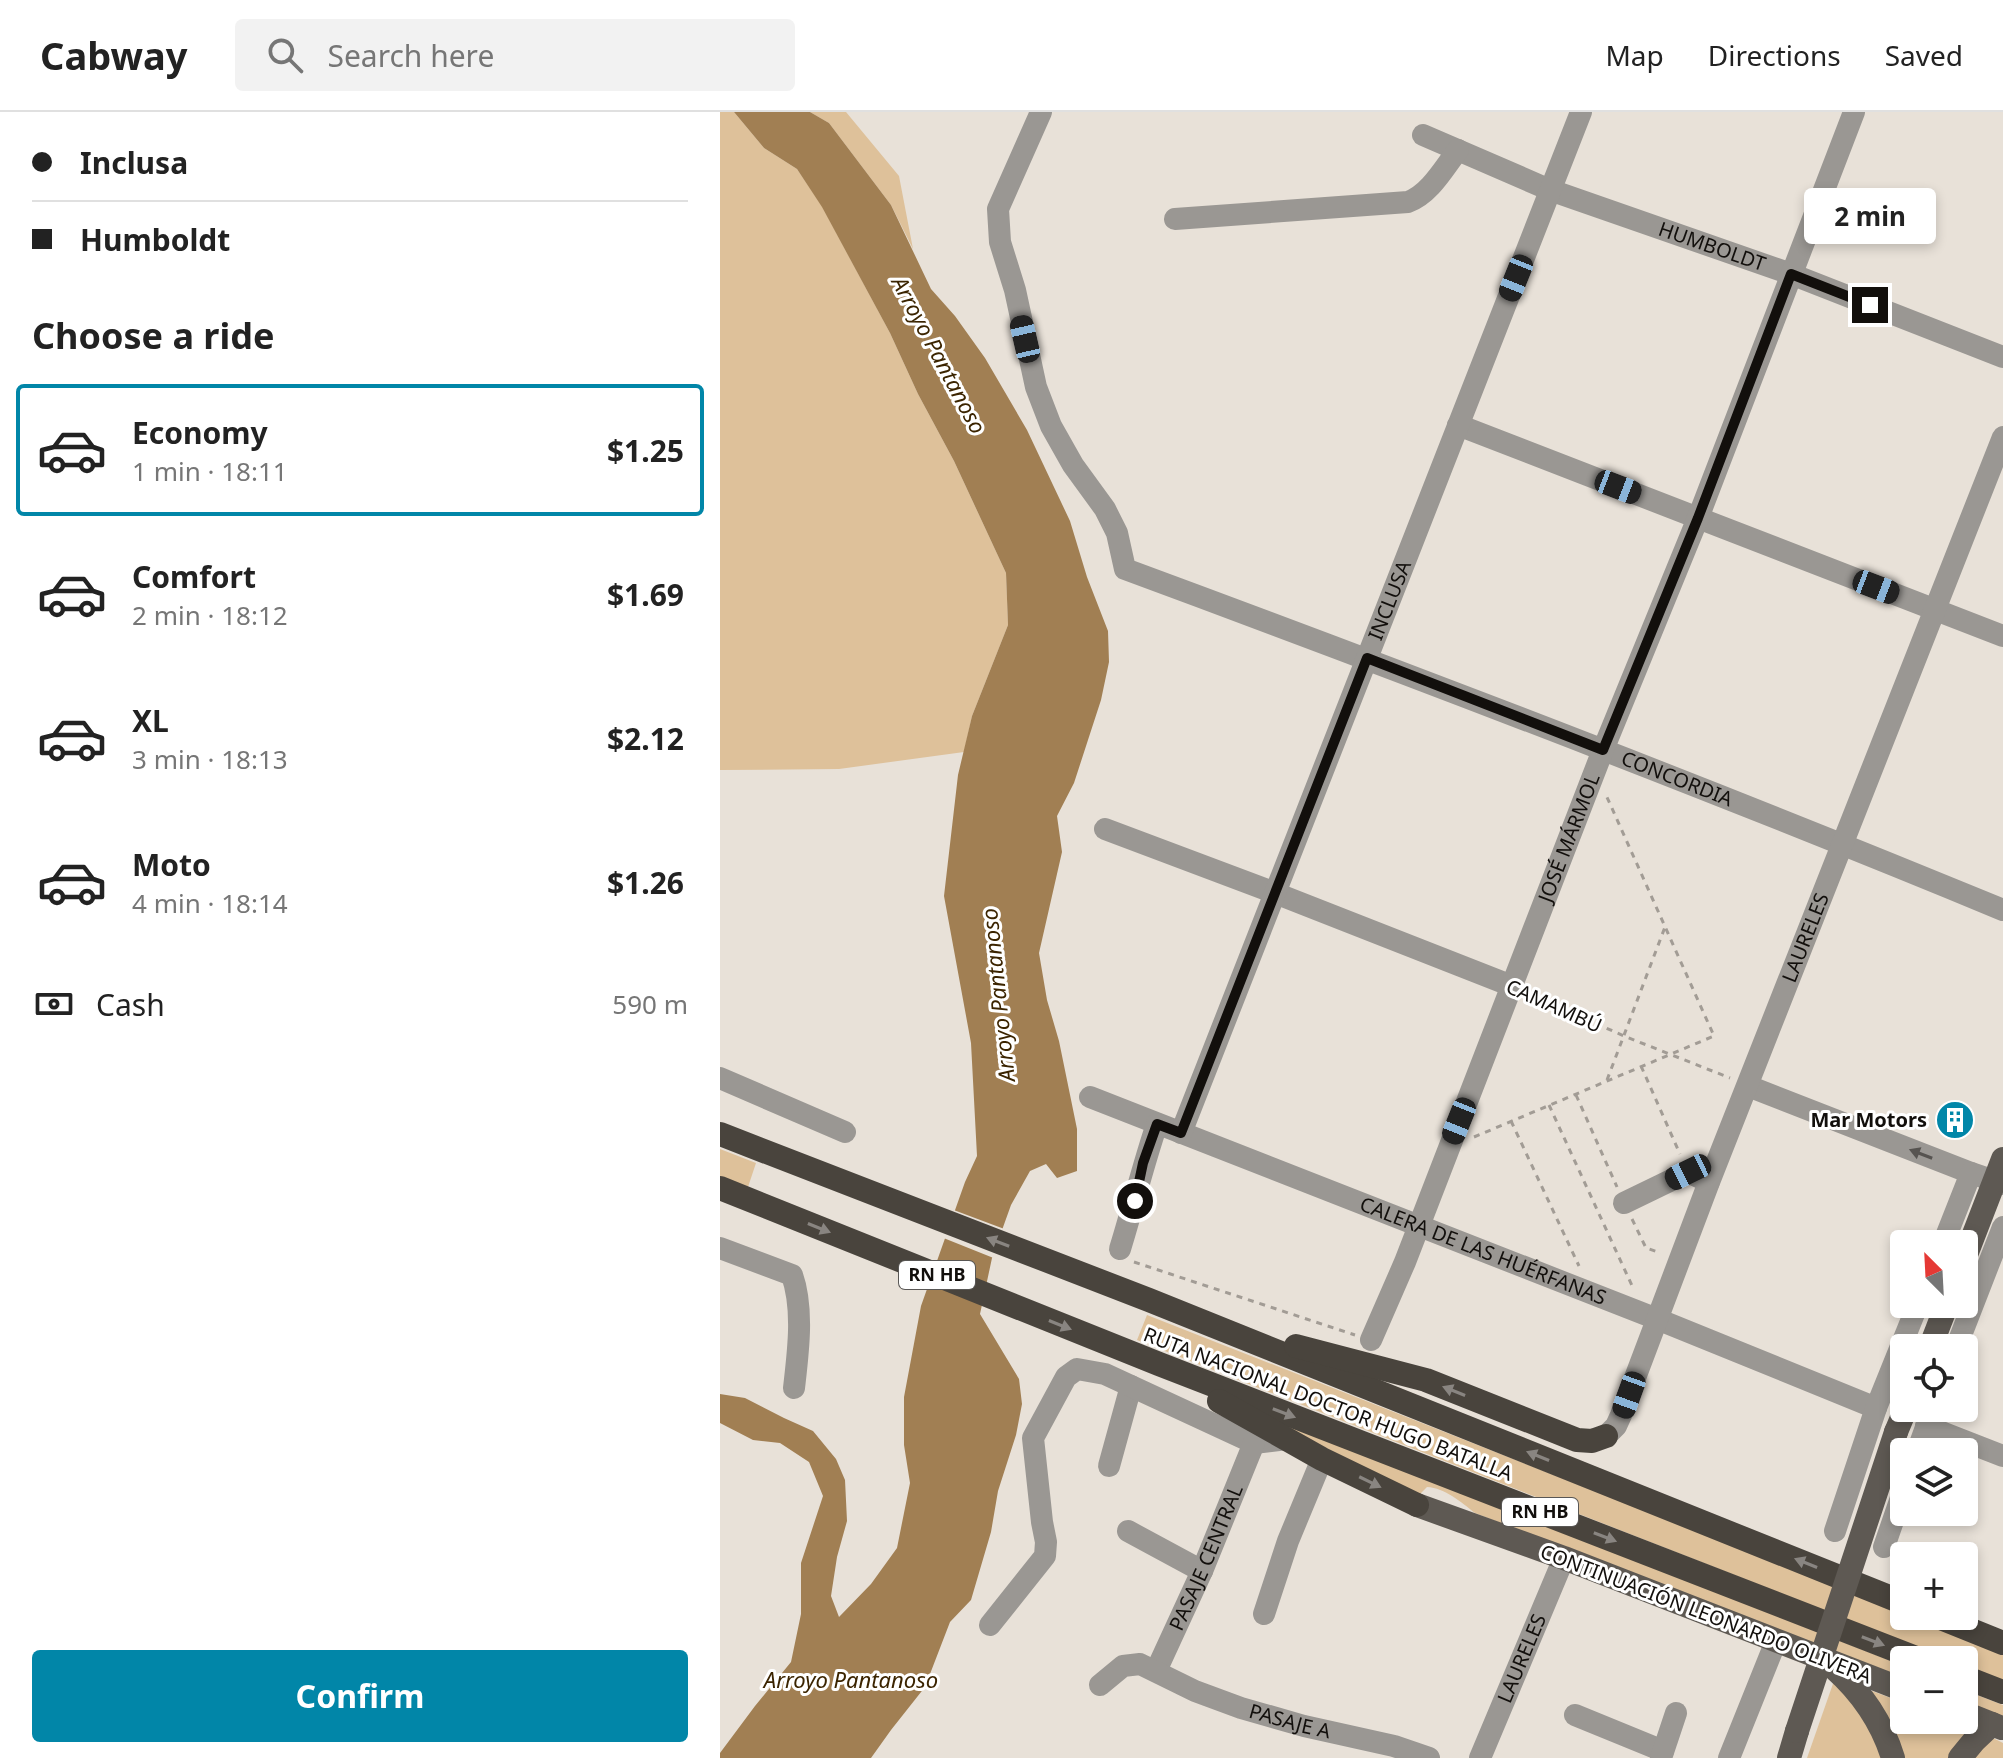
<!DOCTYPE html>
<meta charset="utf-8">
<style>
:root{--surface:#fff;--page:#f2f2f2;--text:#222;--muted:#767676;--line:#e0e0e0;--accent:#0186a8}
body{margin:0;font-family:"Noto Sans",sans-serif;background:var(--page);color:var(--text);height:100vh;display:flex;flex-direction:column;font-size:30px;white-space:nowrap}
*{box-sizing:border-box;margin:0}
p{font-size:26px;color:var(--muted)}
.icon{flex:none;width:44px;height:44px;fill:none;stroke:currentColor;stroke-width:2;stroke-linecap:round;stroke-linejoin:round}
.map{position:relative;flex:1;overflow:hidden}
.side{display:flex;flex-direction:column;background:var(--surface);width:720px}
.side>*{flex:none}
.banner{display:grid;align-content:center;height:176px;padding:0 32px;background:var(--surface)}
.needle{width:52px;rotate:336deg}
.tools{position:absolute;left:1170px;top:1118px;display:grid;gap:16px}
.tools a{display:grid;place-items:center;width:88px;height:88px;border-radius:8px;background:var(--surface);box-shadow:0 4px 12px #0003;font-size:40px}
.end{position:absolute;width:36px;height:36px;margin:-18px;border:10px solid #120f0c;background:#fff;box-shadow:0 0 0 4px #fff}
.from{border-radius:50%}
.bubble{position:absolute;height:56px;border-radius:8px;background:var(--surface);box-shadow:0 4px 12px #0003;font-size:26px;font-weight:700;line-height:56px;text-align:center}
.car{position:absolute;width:24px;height:48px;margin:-24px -12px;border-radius:10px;box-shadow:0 0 6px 2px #0007;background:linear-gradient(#222 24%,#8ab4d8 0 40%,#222 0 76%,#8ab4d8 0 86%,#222 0)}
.banner b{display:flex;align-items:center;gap:28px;height:76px;font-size:30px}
.banner b+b{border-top:2px solid var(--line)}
.banner i{width:20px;height:20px;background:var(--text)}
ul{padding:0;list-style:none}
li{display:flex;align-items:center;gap:24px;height:132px;margin:0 16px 12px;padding:0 16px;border:4px solid transparent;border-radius:8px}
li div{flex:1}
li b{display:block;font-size:30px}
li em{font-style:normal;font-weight:700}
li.selected{border-color:var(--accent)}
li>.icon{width:72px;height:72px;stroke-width:1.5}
h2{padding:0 32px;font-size:36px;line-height:96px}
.pay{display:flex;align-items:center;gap:20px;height:88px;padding:0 32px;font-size:30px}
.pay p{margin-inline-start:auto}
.button{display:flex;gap:16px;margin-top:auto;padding:16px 32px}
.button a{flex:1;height:92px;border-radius:8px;background:var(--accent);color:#fff;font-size:32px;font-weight:700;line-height:92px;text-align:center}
header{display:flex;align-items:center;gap:48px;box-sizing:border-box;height:112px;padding:0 40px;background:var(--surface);border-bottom:2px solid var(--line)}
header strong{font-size:38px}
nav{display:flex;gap:44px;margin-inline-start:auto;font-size:28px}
.search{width:560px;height:72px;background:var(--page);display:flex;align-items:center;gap:20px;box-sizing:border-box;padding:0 28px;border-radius:8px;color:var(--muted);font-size:30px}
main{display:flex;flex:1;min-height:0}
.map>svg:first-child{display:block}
.green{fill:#dec19a}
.water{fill:#a17f53}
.pier{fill:#e8e1d8}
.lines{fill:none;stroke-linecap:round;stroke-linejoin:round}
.path{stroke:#a29c95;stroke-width:3;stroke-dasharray:6 6;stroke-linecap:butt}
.minor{stroke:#9a9793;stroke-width:22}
.major{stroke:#5e5953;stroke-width:24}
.highway{stroke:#49443d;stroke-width:24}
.major-bridge{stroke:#5e5953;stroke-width:24}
.oneway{fill:#565350}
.oneway2{fill:#898581}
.route{stroke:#120f0c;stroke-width:10}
.labels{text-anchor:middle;stroke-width:6;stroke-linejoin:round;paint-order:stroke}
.shield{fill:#fff;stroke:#595755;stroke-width:2}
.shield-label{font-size:18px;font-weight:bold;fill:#120f0c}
.street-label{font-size:20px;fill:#120f0c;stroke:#fff}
.poi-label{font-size:20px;font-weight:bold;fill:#120f0c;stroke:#fff;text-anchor:end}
.water-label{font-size:22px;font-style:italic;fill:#3b2400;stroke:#fff}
</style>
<header>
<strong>Cabway</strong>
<div class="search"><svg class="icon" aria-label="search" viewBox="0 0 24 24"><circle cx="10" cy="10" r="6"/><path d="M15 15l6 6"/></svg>Search here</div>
<nav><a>Map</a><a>Directions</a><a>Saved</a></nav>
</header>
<main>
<section class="side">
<div class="banner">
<b><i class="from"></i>Inclusa</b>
<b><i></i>Humboldt</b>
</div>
<h2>Choose a ride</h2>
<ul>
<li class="selected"><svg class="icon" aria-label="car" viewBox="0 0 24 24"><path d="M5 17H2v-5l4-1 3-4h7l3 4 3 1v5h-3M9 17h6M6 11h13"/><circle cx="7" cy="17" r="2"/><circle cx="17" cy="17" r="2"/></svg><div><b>Economy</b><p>1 min · 18:11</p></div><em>$1.25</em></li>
<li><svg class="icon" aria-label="car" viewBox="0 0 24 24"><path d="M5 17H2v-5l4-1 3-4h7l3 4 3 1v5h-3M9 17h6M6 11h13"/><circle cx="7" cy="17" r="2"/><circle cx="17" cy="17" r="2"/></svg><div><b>Comfort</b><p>2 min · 18:12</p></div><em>$1.69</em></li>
<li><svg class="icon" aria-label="car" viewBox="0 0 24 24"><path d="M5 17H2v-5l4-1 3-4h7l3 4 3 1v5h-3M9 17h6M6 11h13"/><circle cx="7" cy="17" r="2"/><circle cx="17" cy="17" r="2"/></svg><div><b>XL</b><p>3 min · 18:13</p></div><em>$2.12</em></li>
<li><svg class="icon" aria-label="car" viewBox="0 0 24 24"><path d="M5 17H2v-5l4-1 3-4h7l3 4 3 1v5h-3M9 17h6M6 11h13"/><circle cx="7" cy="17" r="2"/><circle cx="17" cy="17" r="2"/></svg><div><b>Moto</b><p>4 min · 18:14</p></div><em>$1.26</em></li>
</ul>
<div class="pay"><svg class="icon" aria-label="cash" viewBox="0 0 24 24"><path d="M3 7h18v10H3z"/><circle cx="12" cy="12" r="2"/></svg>Cash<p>590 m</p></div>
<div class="button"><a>Confirm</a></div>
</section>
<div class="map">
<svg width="1283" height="1646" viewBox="0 0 1283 1646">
<rect width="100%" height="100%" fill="#e8e1d8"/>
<g class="green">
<path d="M0 0H14L44 36 77 57 102 94 170 221 198 282 234 349 286 461 288 513 252 604 244 640 119 657 0 658Z"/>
<path d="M90 0H126L179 64 193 137 171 93 109 11Z"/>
<path d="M0 1037 36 1051 28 1075 0 1064Z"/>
<path d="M427 1203 1139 1483 1184 1502V1504H1190L1283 1541V1569L1244 1554V1548H1230L417 1228Z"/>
<path d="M539 1301 1184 1554V1569L755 1401C741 1390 725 1376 707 1375L698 1384Z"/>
<path d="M1115 1566 1132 1583 1166 1646H1087Z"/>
<path d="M1244 1578 1283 1593V1609L1244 1593Z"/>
<path d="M1152 1579 1184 1591V1608H1227L1251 1617 1230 1646H1182L1150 1580Z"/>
<path d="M1271 1625 1283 1631V1646H1246Z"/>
</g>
<path class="water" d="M14 0H90L109 11 171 93 211 177 235 204 265 246 307 318 350 409 367 465 388 519 389 550 381 588 354 671 337 704 342 740 319 841 327 888 339 929 357 1017V1059L337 1066 326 1052 310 1059 291 1093 272 1146 260 1202 299 1267 302 1292 296 1323 278 1379 271 1420 251 1488 230 1510 205 1575 171 1618 151 1646H0V1641L35 1594 71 1550 81 1502V1451L103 1384 89 1350 60 1331 33 1328 0 1311V1282L25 1286 64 1306 93 1319 116 1347 125 1368 127 1409 117 1445 111 1484 119 1505 151 1472 177 1436 190 1371 184 1333V1285L201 1194 245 1070 257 1044 251 931 224 784 238 663 252 604 288 513 286 461 234 349 198 282 170 221 102 95 77 57 44 36Z"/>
<path class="pier" d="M231 1097 287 1118 276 1147 221 1125Z"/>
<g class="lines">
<g class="path">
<path d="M810 882 904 924 1010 966"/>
<path d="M921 954 960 1042"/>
<path d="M887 968 945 815"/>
<path d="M856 983 897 1075"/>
<path d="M829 993 914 1178"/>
<path d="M791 1009 859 1154"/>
<path d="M754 1025 994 924 886 683"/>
<path d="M912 1107 926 1136 941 1141"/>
<path d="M414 1150 635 1223"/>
</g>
<g class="minor">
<path id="s1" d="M321 0 278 97 280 130 295 178 316 275 331 314 353 353 385 397 397 421 405 457C700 566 993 678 1283 798"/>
<path id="s2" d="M703 23 830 78 1071 162 1283 245"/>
<path d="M455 107 688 90C710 82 724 56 738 38"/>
<path d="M738 313 1283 524"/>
<path d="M385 717 555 781 792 874"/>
<path d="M0 966 125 1020"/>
<path d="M1028 974 1251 1061 1283 1072"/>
<path id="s3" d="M370 985 937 1207 1156 1296"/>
<path id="s4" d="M461 1021 861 0"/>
<path d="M904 1091 968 1060 989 1070"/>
<path d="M1223 1132 1251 1061"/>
<path d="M0 1136 72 1163C84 1197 78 1241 74 1276"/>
<path d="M400 1137C413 1095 423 1053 437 1012"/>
<path id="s5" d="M651 1228 685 1150 883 638 978 406 1134 0"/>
<path d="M1236 1236 1283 1115"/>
<path d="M1206 1314 1283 1344"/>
<path id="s6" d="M886 1324 896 1314 901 1303 989 1070 1283 325"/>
<path d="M1197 1340 1213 1296"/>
<path d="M389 1354 411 1274"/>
<path d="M408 1419 482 1459"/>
<path d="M1115 1419 1156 1296 1198 1192"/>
<path d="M1164 1435 1184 1377"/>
<path d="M544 1502 568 1429 602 1347"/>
<path d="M270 1513 325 1444 326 1430 322 1410 313 1326 346 1265 357 1257 385 1262 534 1331 567 1327"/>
<path id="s7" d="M436 1559 482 1459 534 1331"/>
<path id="s8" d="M380 1573 403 1554 420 1552 475 1579 521 1596 584 1614 674 1634 709 1646"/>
<path d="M855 1603 943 1639"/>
<path id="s9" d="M760 1646 844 1446"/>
<path d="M941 1646 956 1601"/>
<path d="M1009 1646 1056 1529"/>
</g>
<g class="major">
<path d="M1244 1148 1283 1047"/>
<path d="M1210 1236 1227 1192"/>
<path d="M1176 1320 1186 1296"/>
<path d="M697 1393 844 1446 1184 1578"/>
<path d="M1114 1556C1142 1581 1162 1610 1173 1646"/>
<path d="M1244 1601 1282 1616"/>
<path d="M1069 1646 1077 1619"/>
<path d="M1240 1646 1254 1629 1272 1612"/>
</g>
<g class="highway">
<path d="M0 1022 429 1188 1184 1491"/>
<path d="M0 1076 439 1252 1201 1548"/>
<path d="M576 1234 706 1268 857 1328 872 1329 886 1324"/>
<path d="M499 1289 602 1347 697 1393"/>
<path d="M1216 1504 1283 1531"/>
<path d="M1244 1565 1283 1580"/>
</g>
<path class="major-bridge" d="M1077 1619 1176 1320"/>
</g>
<defs><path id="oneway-solid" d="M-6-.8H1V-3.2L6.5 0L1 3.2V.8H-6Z" transform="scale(2)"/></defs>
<use class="oneway" href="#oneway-solid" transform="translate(1201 1042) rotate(-159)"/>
<g class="oneway2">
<use href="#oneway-solid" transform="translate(99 1116) rotate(22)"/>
<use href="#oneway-solid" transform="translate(278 1130) rotate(-159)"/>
<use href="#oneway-solid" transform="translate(340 1213) rotate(22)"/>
<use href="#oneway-solid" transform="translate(734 1279) rotate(-158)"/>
<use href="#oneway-solid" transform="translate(564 1301) rotate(21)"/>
<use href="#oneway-solid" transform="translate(818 1344) rotate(-158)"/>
<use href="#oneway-solid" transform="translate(650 1370) rotate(26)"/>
<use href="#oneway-solid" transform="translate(885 1425) rotate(21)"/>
<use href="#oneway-solid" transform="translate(1086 1451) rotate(-158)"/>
<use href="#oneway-solid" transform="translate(1153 1529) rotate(21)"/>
</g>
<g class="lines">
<path class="route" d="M415 1089 423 1051 437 1012 461 1021 647 546 883 638 978 406 1071 162 1150 193"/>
</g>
<defs>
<g id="building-disc" transform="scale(2)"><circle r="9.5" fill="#0186a8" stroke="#fff"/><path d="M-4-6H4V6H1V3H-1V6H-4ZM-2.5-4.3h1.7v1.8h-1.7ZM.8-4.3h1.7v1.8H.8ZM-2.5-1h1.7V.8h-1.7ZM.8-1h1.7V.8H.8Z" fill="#fff"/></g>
</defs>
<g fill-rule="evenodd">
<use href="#building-disc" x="1235" y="1008"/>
</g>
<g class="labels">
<g class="shield">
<rect x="179" y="1149" width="76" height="28" rx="6"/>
<rect x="782" y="1386" width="76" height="28" rx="6"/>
</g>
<g class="shield-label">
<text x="217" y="1169">RN HB</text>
<text x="820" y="1406">RN HB</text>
</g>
<g class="street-label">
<text dy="7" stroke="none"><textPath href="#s2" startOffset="310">HUMBOLDT</textPath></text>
<text dy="7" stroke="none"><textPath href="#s4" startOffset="572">INCLUSA</textPath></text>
<text dy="7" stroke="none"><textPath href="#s1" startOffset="1084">CONCORDIA</textPath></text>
<text dy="7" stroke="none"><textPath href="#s5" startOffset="540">JOSÉ MÁRMOL</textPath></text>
<text dy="7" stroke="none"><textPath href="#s6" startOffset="538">LAURELES</textPath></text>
<text transform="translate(834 894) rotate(24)" y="7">CAMAMBÚ</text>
<text dy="7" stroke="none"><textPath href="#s3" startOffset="422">CALERA DE LAS HUÉRFANAS</textPath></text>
<text transform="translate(608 1292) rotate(21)" y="7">RUTA NACIONAL DOCTOR HUGO BATALLA</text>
<text dy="7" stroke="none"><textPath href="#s7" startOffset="124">PASAJE CENTRAL</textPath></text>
<text transform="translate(986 1502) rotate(21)" y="7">CONTINUACIÓN LEONARDO OLIVERA</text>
<text dy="7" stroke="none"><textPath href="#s9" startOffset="108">LAURELES</textPath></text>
<text dy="7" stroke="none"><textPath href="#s8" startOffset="208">PASAJE A</textPath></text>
</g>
<g class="poi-label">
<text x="1207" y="1015">Mar Motors</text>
</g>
<g class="water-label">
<text transform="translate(219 243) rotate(62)" y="8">Arroyo Pantanoso</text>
<text transform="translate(278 883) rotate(-96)" y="8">Arroyo Pantanoso</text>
<text x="131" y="1576">Arroyo Pantanoso</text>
</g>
</g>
</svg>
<div class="tools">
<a><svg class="needle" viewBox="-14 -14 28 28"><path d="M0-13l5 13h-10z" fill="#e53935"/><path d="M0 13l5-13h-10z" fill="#767676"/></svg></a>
<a><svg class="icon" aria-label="locate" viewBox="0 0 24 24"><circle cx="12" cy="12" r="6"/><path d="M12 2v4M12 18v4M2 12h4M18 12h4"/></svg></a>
<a><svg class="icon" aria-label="layers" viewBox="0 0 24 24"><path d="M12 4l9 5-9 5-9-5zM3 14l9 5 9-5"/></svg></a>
<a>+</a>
<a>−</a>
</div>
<i class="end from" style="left:415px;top:1089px"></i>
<i class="end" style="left:1150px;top:193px"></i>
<div class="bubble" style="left:1084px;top:76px;width:132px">2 min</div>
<i class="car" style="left:796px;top:166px;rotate:202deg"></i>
<i class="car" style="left:305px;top:227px;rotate:347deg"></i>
<i class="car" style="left:898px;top:375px;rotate:111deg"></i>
<i class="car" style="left:1156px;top:475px;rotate:111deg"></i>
<i class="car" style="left:739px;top:1009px;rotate:202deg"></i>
<i class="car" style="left:968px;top:1060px;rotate:244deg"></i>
<i class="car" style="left:909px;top:1283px;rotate:200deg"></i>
</div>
</main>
